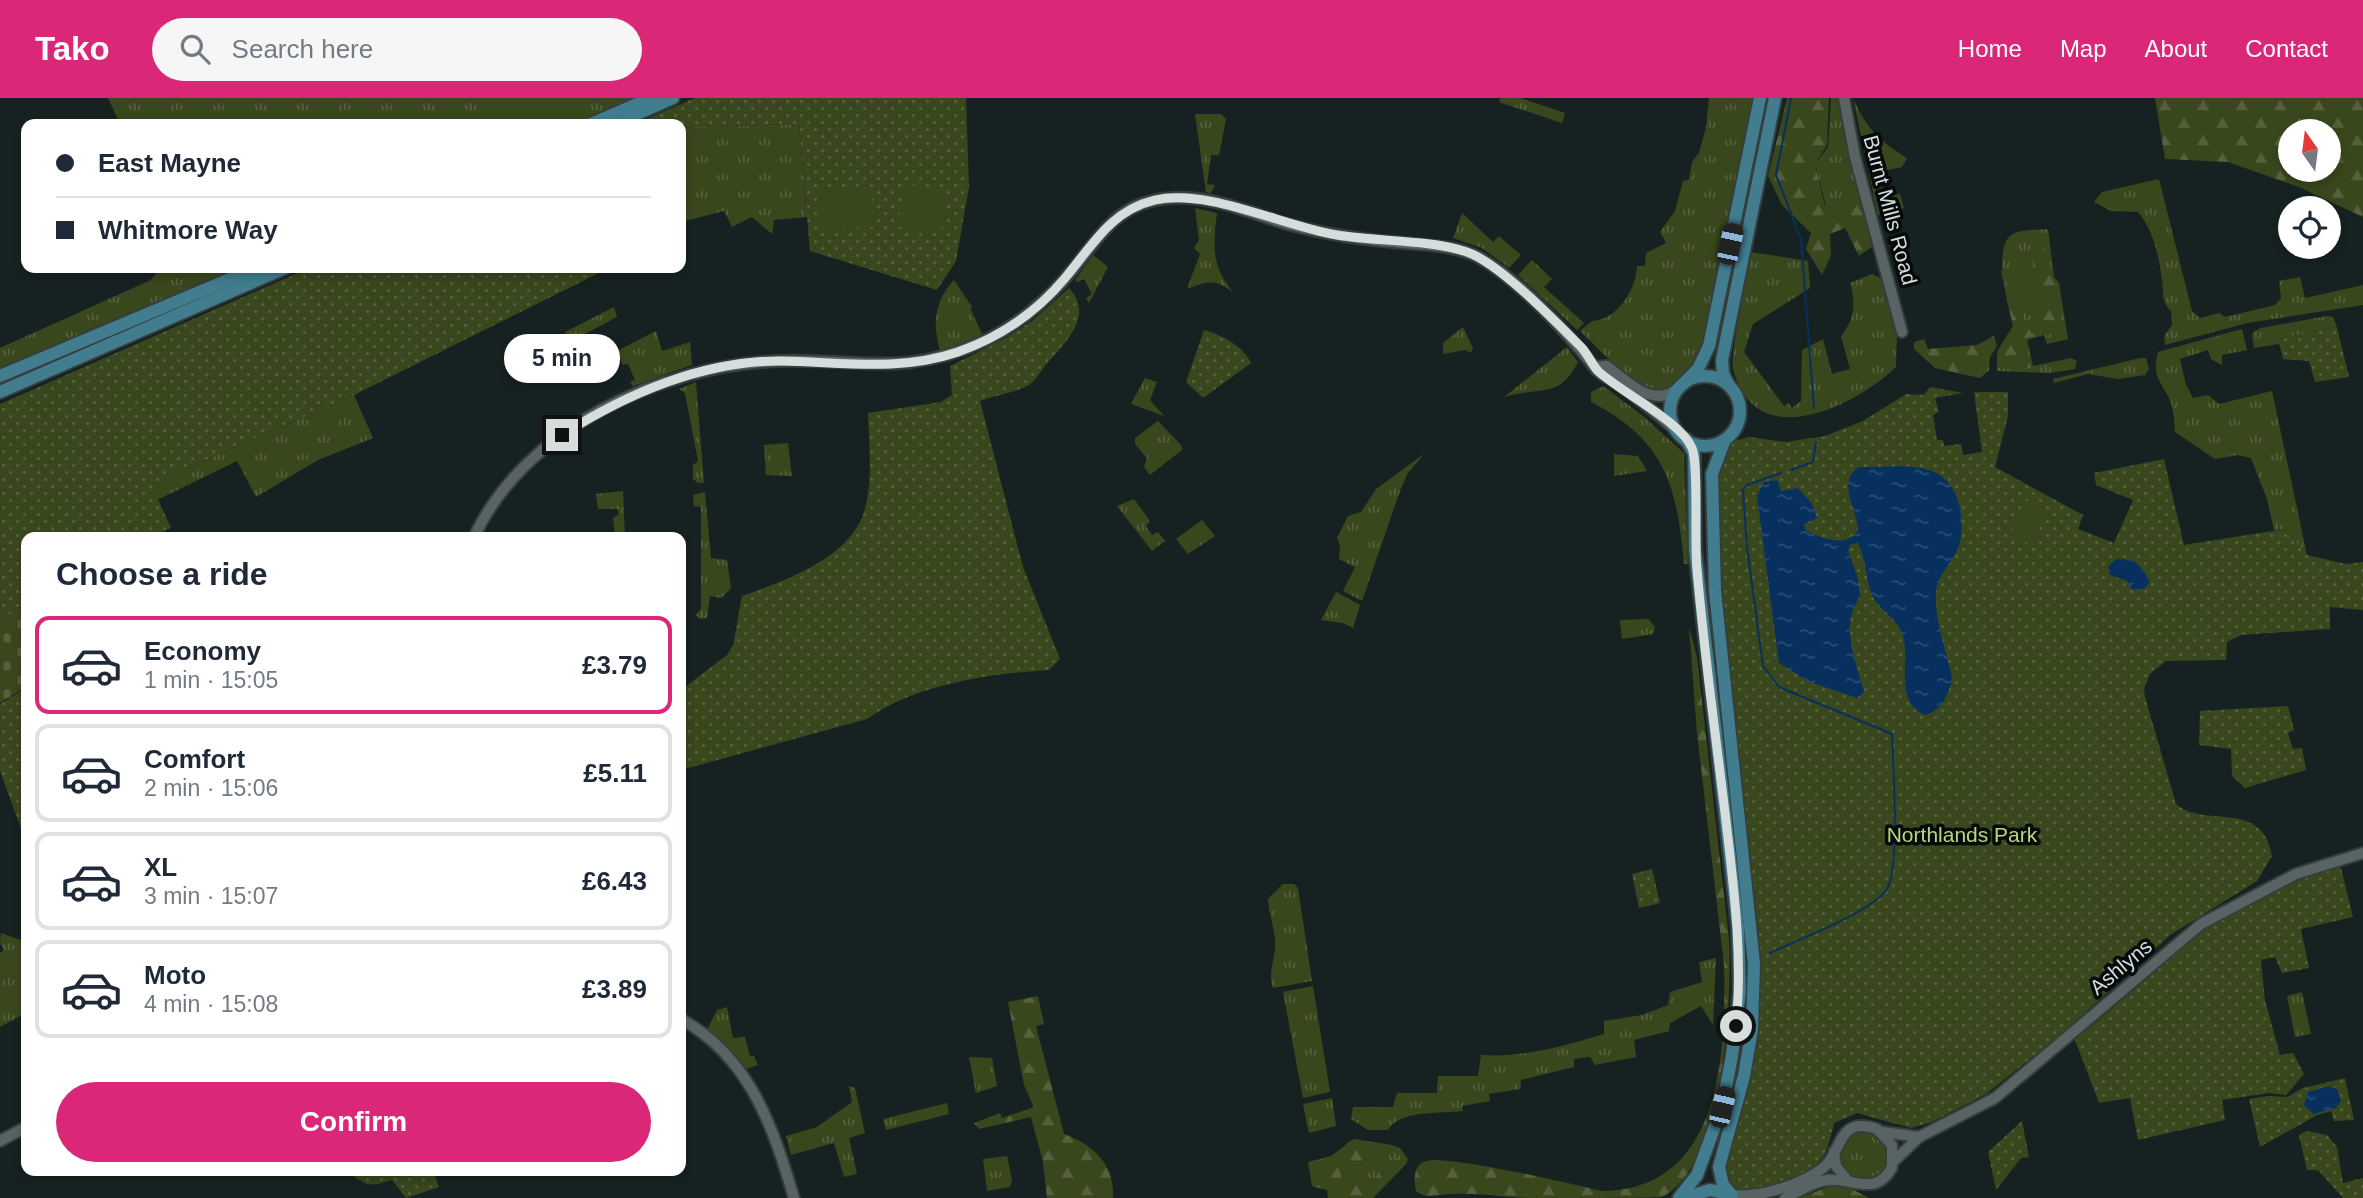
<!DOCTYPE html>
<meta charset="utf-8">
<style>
:root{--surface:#fff;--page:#f6f6f7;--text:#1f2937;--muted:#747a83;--line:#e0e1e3;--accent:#db2777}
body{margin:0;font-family:Arial,sans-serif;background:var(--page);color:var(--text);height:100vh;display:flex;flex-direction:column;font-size:26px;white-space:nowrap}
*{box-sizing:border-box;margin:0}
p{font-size:23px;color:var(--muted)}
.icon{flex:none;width:38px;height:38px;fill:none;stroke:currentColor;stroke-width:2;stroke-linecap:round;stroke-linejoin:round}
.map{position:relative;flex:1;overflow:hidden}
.sheet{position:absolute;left:21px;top:434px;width:665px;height:644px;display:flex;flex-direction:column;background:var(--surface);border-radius:14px;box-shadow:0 4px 10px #0003}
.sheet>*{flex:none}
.top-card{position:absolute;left:21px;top:21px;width:665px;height:154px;border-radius:14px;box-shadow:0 4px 10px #0003;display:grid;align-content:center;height:154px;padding:0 35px;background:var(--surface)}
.needle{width:46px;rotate:346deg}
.buttons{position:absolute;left:2278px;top:21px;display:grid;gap:14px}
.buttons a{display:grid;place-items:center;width:63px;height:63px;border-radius:50%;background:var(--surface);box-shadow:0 4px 10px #0003;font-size:35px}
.end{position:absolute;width:32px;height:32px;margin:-16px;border:9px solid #d6dedd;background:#111;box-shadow:0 0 0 4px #111}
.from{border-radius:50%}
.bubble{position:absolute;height:49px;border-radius:24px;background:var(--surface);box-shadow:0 4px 10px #0003;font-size:23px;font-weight:700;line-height:49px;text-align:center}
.car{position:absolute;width:21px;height:42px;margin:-21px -10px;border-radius:9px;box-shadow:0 0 5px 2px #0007;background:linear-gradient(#222 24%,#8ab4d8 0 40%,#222 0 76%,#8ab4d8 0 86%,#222 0)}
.top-card b{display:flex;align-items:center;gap:24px;height:66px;font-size:26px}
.top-card b+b{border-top:2px solid var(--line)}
.top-card i{width:18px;height:18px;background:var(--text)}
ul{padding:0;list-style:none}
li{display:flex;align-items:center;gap:21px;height:98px;margin:0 14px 10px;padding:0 21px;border:4px solid var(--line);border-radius:14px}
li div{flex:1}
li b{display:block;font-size:26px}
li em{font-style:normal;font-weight:700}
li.active{border-color:var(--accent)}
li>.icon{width:63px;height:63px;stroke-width:1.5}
h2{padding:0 35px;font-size:32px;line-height:84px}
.button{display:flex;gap:14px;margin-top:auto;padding:14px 35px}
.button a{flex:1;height:80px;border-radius:42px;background:var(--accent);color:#fff;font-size:28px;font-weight:700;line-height:80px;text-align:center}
header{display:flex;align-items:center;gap:42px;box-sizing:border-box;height:98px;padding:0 35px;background:var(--accent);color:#fff}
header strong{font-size:33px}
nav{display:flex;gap:38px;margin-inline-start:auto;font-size:24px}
.search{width:490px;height:63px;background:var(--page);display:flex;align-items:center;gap:18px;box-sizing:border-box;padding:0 24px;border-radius:38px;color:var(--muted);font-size:26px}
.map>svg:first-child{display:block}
.grass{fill:url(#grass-tufts)}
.forest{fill:url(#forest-firs);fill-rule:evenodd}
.cemetery{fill:url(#cemetery-stones)}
.park{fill:url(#park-dots)}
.pitch{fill:#39471d}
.water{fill:url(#water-ripples)}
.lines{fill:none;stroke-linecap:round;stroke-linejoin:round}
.stream{stroke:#07305e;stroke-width:2}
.tertiary-casing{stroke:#363e3d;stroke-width:14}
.primary-casing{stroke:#363e3d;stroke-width:16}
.tertiary{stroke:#576463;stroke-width:10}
.primary{stroke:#417d8e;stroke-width:12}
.route{stroke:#d6dedd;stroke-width:9}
.labels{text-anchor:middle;stroke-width:7;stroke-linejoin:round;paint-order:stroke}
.street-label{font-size:21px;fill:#d6dedd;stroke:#060a0a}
.park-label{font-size:21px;fill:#b8d87c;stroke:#060a0a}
</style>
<header>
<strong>Tako</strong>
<div class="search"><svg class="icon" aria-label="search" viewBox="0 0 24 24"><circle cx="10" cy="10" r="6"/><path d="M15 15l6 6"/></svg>Search here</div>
<nav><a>Home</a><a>Map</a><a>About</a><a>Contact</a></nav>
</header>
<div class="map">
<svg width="2363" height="1100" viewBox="0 0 2363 1100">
<defs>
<pattern id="grass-tufts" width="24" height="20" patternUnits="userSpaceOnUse" patternTransform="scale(1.75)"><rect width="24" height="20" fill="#39471d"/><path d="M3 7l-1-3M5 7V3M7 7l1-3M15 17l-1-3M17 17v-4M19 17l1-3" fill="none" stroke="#55613d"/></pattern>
<pattern id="forest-firs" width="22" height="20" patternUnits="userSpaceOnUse" patternTransform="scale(1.75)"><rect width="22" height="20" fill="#39471d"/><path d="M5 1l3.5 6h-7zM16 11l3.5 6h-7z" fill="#55613d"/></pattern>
<pattern id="cemetery-stones" width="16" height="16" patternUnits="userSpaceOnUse" patternTransform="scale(1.75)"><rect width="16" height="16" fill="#39471d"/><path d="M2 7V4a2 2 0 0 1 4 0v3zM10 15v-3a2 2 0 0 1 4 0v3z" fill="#55613d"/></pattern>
<pattern id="park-dots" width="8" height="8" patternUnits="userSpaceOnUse" patternTransform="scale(1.75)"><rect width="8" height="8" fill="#39471d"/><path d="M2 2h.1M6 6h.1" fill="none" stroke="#55613d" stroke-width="1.8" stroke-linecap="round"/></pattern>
<pattern id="water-ripples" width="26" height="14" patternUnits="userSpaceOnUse" patternTransform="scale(1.75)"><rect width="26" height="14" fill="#07305e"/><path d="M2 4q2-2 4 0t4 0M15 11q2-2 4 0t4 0" fill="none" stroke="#2a4e75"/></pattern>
</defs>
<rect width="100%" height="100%" fill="#162221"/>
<g class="grass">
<path d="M108 0H636L575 26H120Z"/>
<path d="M1500 0H1520L1565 15 1562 25 1499 4Z"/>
<path d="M1709 0H1755L1717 185C1708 204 1709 220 1706 240 1702 263 1683 278 1667 293 1635 295 1602 253 1580 233L1592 223C1618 222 1636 191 1637 168H1645L1646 155 1666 145 1660 134 1675 113 1683 83 1689 82 1692 64 1699 55 1706 29Z"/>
<path d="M1831 0H1841L1868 118 1826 108 1815 66 1828 49Z"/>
<path d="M1853 0C1866 30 1879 43 1907 60L1902 69 1887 72 1890 84 1881 86 1884 99 1900 96 1904 110 1878 117Z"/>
<path d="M1195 16H1221L1226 21 1219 57H1211L1207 86 1215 87 1211 95 1206 94Z"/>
<path d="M799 26 807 119 774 122 772 136 752 119 732 129 724 113 681 124V29Z"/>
<path d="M2159 81 2192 213 2200 220 2219 215 2225 219 2275 207 2281 200 2279 183 2300 179 2305 200 2363 187V207L2247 225 2165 247 2164 238 2172 227 2171 213C2161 203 2164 196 2162 182 2159 159 2154 133 2138 114L2111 113 2094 104 2102 94Z"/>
<path d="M1195 110 1217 115C1213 147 1211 168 1233 194 1212 180 1209 183 1187 191L1200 156 1194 150 1199 142Z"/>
<path d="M1462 115 1493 144 1499 138 1521 157 1509 170 1482 150 1453 140Z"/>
<path d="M2048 131 2054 179 2059 185 2068 241 2047 246 2044 237 2027 242 2033 268 2071 260 2077 263 2075 271 2050 275 1997 273V254L2013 228C2009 209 1990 144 2015 135 2025 131 2038 132 2048 131Z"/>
<path d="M1751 154 1808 163 1810 190 1753 226 1744 254 1784 308 1788 305 1792 310 1801 303 1802 252 1823 241 1832 276 1850 271 1841 238C1855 221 1856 205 1850 185L1872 176 1884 182 1897 234 1896 269C1854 309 1754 358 1733 270 1730 255 1748 174 1751 154Z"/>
<path d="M1093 157 1108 169 1089 205 1086 200 1092 196 1084 181 1078 184 1075 182Z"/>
<path d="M1532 162 1552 181 1544 189 1584 225 1577 232 1518 177Z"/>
<path d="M160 170H240L0 272V250L151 182Z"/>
<path d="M954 182 972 209 971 212 983 238 941 255C932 226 934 204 954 182Z"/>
<path d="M614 209 617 219 570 244 565 234Z"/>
<path d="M2327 218 2333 219 2337 229 2278 241 2279 246 2254 250 2252 235 2261 230Z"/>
<path d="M1463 229 1473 250 1471 255 1465 252 1443 256V245Z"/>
<path d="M2242 231 2247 252 2222 257V267L2211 261 2208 252 2180 261 2186 287 2193 300 2208 297 2219 306 2272 293 2307 457 2285 431 2274 432 2267 401 2251 360 2238 357 2215 361 2175 334C2174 324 2174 309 2169 300 2159 281 2152 277 2158 254Z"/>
<path d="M656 233 662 253 690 244 692 267 633 288 630 284 635 282 628 266 623 267 617 253Z"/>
<path d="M1567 249 1578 264C1559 302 1539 288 1504 299Z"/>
<path d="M2140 260H2146L2149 271 2145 277 2118 281 2088 276 2054 285 2053 281Z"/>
<path d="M1145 280 1157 284 1150 302 1164 318 1131 306Z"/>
<path d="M696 284 704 385H698L693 381V367L698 363 685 295 679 291Z"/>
<path d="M1603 288 1642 317 1684 355 1688 466H1684C1677 387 1665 342 1591 304V294Z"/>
<path d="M354 297 373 340 318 362 256 399 237 363 157 402 150 386Z"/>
<path d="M1158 323 1181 347 1182 352 1150 377 1144 369 1147 360 1135 346V340Z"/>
<path d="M788 345 792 378 766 377 764 347Z"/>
<path d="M1424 356 1407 376 1400 393 1362 503 1343 493 1355 469 1339 461 1340 447 1337 440 1348 418 1361 414 1376 391Z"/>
<path d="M1614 356 1638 358 1647 373 1614 378Z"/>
<path d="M623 393 625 439H615L613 420 619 416 618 411H598L596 396Z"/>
<path d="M705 394 711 460 727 462 731 491 721 500 710 498 707 520 700 521 696 517 701 511V409L694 408 693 397Z"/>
<path d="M1134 401 1150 423 1146 428 1152 437 1158 434 1165 443 1152 453 1117 408Z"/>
<path d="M1202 422 1215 438 1188 456 1176 441Z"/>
<path d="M1336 494 1360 507 1353 530 1343 525 1321 522Z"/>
<path d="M1648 521 1655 529 1653 536 1622 541 1620 522Z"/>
<path d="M1283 786H1294L1298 790 1312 883 1273 890C1267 873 1277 858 1275 840 1273 827 1269 814 1268 801Z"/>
<path d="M1 835 26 844V915L0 929V855L4 852 0 845Z"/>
<path d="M1716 860 1713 927 1701 908 1670 925 1669 933 1634 942 1636 959 1595 967 1590 959 1574 961V969L1521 982 1520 991 1489 996 1490 1003 1462 1008 1463 1013C1442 1016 1400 1011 1388 1032H1368L1351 1021 1353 1009H1393L1397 995H1437L1438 978H1478L1481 957C1523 960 1564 948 1604 936V923L1642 917 1668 907 1670 894 1702 884 1699 864Z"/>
<path d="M1313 888 1330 994 1303 1000 1283 894Z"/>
<path d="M2302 894 2311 936 2295 939 2287 898Z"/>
<path d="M727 909 733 940 745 939 750 958H754L758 967 746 971 708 930 717 912Z"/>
<path d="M969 959 992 960 997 988 976 995Z"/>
<path d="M849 988 855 990 865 1035 849 1040 857 1076 844 1079 834 1045 791 1057 786 1038 817 1029 852 1004Z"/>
<path d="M1332 1000 1336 1028 1309 1035 1303 1006Z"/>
<path d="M947 1005 949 1016 886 1032 883 1021Z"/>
<circle cx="1863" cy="1058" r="24"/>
<path d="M1354 1041 1392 1047 1400 1050 1408 1061 1406 1066 1373 1100H1328L1327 1092 1312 1088 1308 1064 1331 1058Z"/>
<path d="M1007 1058 1012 1082 1010 1089 987 1093 983 1061Z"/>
</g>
<g class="forest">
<path d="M1787 0H1829L1827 47 1815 66 1825 108 1857 99 1873 125V148L1859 158 1845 130 1830 136 1831 157 1822 177 1806 151 1811 135 1782 107 1768 78Z"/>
<path d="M2155 0H2363V119L2299 89 2228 64 2165 61ZM2291 33H2329V72H2291Z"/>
<path d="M2041 140 2054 179 2064 234 2025 240 2031 270 2013 272 1998 269 1999 251 2013 228 2001 173 2012 169 2009 198 2032 236 2041 235 2030 144Z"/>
<path d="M1994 238 1997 248 1990 259 1989 272 1980 280 1935 270 1914 251V244L1924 241 1928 251 1977 247Z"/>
<path d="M1689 529 1697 559 1729 841C1732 902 1724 1069 1662 1099 1650 1100 1556 1100 1535 1100 1503 1100 1473 1093 1440 1097 1429 1098 1426 1100 1416 1093 1414 1083 1413 1070 1423 1064 1441 1054 1574 1087 1602 1093 1721 1092 1726 958 1724 867L1697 635Z"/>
<path d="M1038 898 1044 926 1036 928 1064 1036C1094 1047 1115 1067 1113 1100H1047L1043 1064 1031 1019 979 1031 974 1025 1000 1015 1002 1020 1034 1009 1024 987 1008 904Z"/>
<path d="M1354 1041 1366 1045V1056L1359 1074 1364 1077 1363 1084 1378 1078 1396 1061 1401 1064V1071C1373 1100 1371 1100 1330 1100L1333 1087 1322 1091 1312 1088 1310 1065 1333 1058 1340 1052 1341 1081H1348L1346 1046Z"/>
<path d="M1831 1088 1852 1091 1869 1100H1799Z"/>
</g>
<path class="cemetery" d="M26 505V589L0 605V520Z"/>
<g class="park">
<path d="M695 0H966L969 89 956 163 937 192 810 153 799 26 681 29V26H635Z"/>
<path d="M309 170H609L354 297 151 386 171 430 151 439H26V505L0 520V306Z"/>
<path d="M1069 190C1096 219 1063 246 1045 268 1039 275 1035 284 1027 288 1013 295 995 297 980 303L1023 469 1060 561 1049 572C988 576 917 586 867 621L681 672V592L727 557 733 548 742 498C784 483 852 460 865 411 873 381 869 346 868 315L941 304 952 297 950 268 1006 240 1032 223Z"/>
<path d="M2337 229 2349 279 2315 284 2309 263 2283 261 2278 241Z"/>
<path d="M1204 232C1222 237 1243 248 1251 265L1203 300 1186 284Z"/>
<path d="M1931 289 1963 295 1935 300 1939 314 1933 317 1937 342H1943L1944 348 1961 346 1963 357 1982 354 1974 294H2008V318L1995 369 2083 417 2078 431 2114 445 2133 402 2096 387 2094 375 2164 361 2184 447 2285 431 2307 457 2346 466 2363 464V512L2330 509V531L2241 537 2227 544 2226 562 2166 563 2150 576 2144 591 2145 599 2176 706C2203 731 2263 700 2272 758L2257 783 2170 837 2064 934 1986 996 1932 1024 1911 1030 1857 1015 1834 1025C1831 1037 1828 1054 1820 1063 1808 1077 1760 1091 1742 1096L1729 1088 1725 1069 1749 978 1759 838 1720 502 1717 375 1729 347 1735 343 1749 339 1786 344 1825 338 1863 323 1906 296 1923 297Z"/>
<path d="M26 590V744L0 673V606Z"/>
<path d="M2288 608 2294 632 2288 635 2293 651 2302 650 2306 672 2245 690 2232 678 2231 651 2199 647 2200 613Z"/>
<path d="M2340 766 2353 819 2301 831 2309 870 2282 875 2275 859 2261 862 2265 902 2280 957 2293 955 2304 976 2286 997 2269 995 2222 1002 2225 1022 2138 1042 2130 1000 2099 1005 2075 942 2203 833 2251 801Z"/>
<path d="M1652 771 1660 805 1639 810 1632 776Z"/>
<path d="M2345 980 2354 1022 2334 1023 2331 1013 2317 1017 2260 1049 2249 1001 2268 998 2287 999 2303 990Z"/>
<path d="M2022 1023 2029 1059 2021 1060 1996 1092 1988 1054Z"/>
<path d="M2307 1033 2327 1037 2337 1049 2343 1085 2363 1080V1100H2343L2318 1072H2307L2299 1037Z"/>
<path d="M348 1073H433L439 1089 406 1100 392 1082C370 1089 365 1089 348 1073Z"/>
</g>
<g class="pitch">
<path d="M492 0H565L571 13 540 26H503Z"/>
<path d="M903 86 946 91 941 134 898 129Z"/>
<path d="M871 88 873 129 819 132 817 91Z"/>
<path d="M2028 170 2036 213 2013 217 2005 175Z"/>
<path d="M2025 402 2047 412 2033 448 2010 436Z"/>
</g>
<g class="water">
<path d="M1859 369C1898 370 1946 357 1959 406 1962 420 1963 434 1959 448 1953 465 1937 476 1936 496 1934 522 1947 554 1952 580 1949 597 1942 612 1925 617 1892 603 1912 560 1902 535 1896 519 1878 511 1872 497 1865 480 1867 462 1858 445L1851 446 1848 452 1858 481 1860 499C1839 527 1856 563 1864 594L1857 600 1810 584 1779 565 1757 399 1763 384 1777 382 1781 393 1798 390 1812 406 1817 420 1804 426 1805 432C1821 440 1847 451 1858 432 1857 411 1836 384 1859 369Z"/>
<path d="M2116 461C2136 460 2141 467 2150 484L2144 491H2132L2127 483 2110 477 2108 469Z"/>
<path d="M2329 988 2337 991 2341 1003 2336 1010 2313 1016 2304 1007 2308 994Z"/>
</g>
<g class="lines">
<g class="stream">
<path d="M1791 0 1776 77 1801 141 1814 310"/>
<path d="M1791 372 1813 364 1816 344"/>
<path d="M1770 855C1797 842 1872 814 1887 791 1900 771 1893 664 1892 636L1779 589 1763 568 1747 449 1743 392 1747 387 1781 375"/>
</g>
<g class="tertiary-casing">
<g id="tertiary">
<path d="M1844 0 1855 59 1902 234"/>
<path d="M1595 269 1607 268C1627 283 1653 312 1678 290"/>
<path d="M474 439C525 330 661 268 777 263 856 260 905 280 984 243 1014 229 1039 209 1062 184 1103 138 1116 96 1189 100 1224 102 1258 118 1291 127 1332 138 1374 143 1416 146 1437 148 1459 149 1478 159 1517 180 1568 235 1595 270 1600 277 1610 280 1618 286 1639 301 1659 317 1678 334"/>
<path d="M681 921C750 959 773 1029 794 1100"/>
<path d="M1883 1034 1919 1039"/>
<path d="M0 1043 26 1029"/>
<path d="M1834 1054 1836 1068 1848 1083"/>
<path d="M1893 1064 1919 1039 1995 1000 2201 826 2296 776 2363 755"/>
<path d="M1732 1097C1759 1100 1801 1087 1823 1070 1843 1054 1837 1017 1877 1031L1892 1047V1069C1876 1100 1852 1079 1827 1082 1812 1084 1798 1094 1785 1100"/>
</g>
</g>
<g class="primary-casing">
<g id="primary">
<path d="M591 26 651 0"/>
<path d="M614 26 673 0"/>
<circle cx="1705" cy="313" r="35"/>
<path d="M0 278 256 170"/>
<path d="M1684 285 1698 271 1709 248 1760 0"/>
<path d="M1728 286 1723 276 1722 262 1775 0"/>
<path d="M0 294 285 170"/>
<path d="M1724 344 1712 376 1715 493 1754 866 1752 931 1744 978 1719 1069 1723 1087 1732 1097"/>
<path d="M1679 1100 1697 1077 1722 1009 1732 958 1740 893 1738 829 1695 452 1694 356 1686 341"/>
<path d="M1684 1100 1710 1092 1730 1096"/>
</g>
</g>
<use href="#tertiary" class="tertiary"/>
<use href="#primary" class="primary"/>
</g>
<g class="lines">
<path class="route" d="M562 337C626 296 704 262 782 263 842 264 899 274 958 254 1000 239 1037 214 1065 180 1092 148 1110 113 1155 102 1207 90 1283 128 1337 137 1379 144 1427 141 1467 154 1499 165 1557 225 1582 250 1588 257 1592 266 1598 273 1620 294 1681 323 1692 350 1699 367 1694 445 1697 471 1704 555 1716 639 1726 723 1734 792 1743 859 1736 928"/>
</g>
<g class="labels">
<g class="street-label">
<text transform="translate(1890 112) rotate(75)" y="7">Burnt Mills Road</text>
<text transform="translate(2121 869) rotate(-40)" y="7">Ashlyns</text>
</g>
<g class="park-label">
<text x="1962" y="744">Northlands Park</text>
</g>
</g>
</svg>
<div class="buttons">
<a><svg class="needle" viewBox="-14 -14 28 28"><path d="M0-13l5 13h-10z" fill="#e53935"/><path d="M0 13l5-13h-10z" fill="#747a83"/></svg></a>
<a><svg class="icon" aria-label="locate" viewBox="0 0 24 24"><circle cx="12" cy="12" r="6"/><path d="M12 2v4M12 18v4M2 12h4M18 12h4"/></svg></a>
</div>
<i class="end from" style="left:1736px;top:928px"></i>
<i class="end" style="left:562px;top:337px"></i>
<div class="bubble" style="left:504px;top:236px;width:116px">5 min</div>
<i class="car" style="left:1730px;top:146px;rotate:12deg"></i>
<i class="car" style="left:1722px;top:1009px;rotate:13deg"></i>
<div class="top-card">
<b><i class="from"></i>East Mayne</b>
<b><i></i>Whitmore Way</b>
</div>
<section class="sheet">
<h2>Choose a ride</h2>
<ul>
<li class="active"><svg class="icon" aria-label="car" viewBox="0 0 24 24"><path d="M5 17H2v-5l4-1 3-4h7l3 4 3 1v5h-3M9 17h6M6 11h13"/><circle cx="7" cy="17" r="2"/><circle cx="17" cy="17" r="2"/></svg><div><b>Economy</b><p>1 min · 15:05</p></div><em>£3.79</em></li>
<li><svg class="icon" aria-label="car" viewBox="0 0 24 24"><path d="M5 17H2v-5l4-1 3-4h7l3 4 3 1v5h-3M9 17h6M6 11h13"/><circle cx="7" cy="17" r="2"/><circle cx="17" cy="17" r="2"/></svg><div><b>Comfort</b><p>2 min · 15:06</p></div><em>£5.11</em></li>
<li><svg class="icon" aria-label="car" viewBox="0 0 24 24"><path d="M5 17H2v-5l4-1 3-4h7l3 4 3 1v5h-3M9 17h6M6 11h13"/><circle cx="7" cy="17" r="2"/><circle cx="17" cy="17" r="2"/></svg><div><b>XL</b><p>3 min · 15:07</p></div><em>£6.43</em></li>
<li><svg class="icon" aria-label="car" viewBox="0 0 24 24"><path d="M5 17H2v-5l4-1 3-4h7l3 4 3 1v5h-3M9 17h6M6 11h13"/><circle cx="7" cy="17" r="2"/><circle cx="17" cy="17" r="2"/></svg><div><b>Moto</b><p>4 min · 15:08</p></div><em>£3.89</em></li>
</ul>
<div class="button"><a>Confirm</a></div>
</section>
</div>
